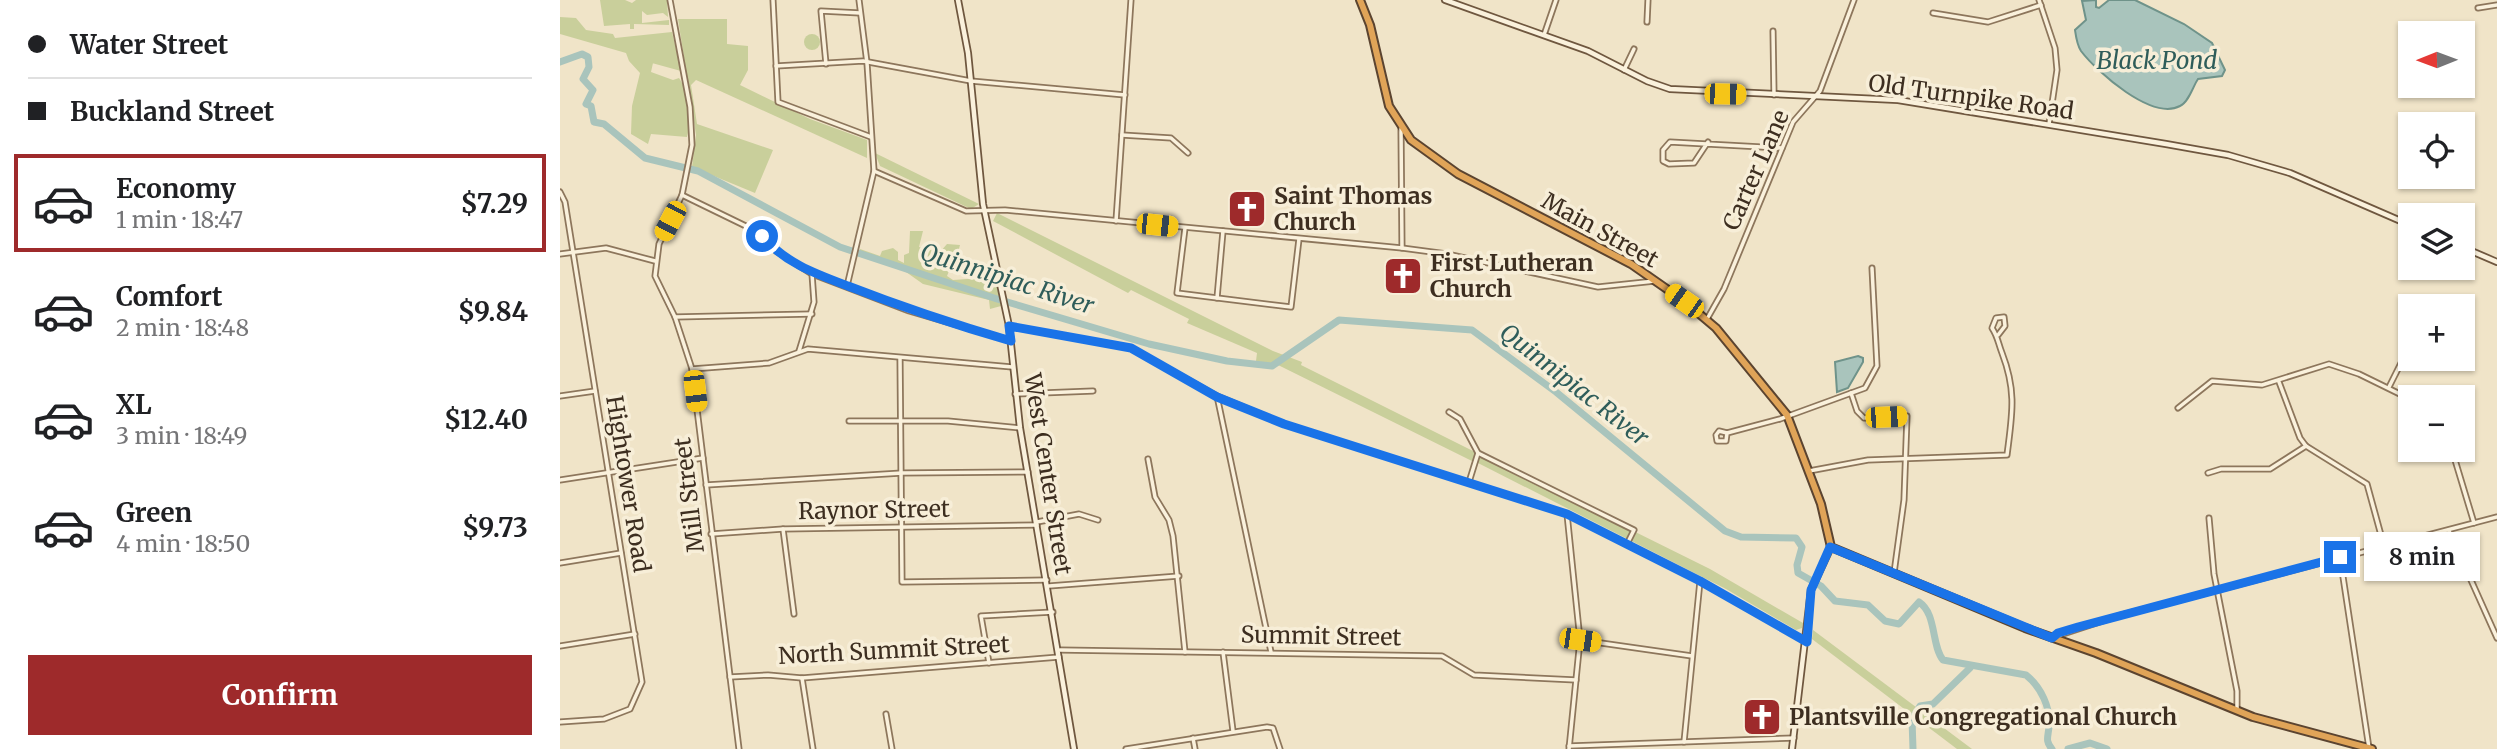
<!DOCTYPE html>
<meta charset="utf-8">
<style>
:root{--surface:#fff;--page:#f6f6f6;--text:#202124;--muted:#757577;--line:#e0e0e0;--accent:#9e2a2b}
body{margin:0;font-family:Merriweather,serif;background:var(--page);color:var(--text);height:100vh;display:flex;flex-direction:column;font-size:26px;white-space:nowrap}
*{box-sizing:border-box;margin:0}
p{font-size:23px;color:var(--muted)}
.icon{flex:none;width:38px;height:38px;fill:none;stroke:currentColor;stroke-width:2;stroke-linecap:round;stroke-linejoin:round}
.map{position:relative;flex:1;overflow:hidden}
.sheet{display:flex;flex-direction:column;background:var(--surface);width:560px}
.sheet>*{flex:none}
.banner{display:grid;align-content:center;height:154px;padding:0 28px;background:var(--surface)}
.needle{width:46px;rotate:269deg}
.buttons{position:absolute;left:1838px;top:21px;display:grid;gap:14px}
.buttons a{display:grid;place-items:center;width:77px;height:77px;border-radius:0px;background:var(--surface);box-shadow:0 2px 5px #0004;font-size:35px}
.end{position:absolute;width:32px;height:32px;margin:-16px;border:9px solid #1a73e8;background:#fff;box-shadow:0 0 0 4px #fff}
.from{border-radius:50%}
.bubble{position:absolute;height:49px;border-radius:0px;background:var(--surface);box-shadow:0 2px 5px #0004;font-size:23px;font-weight:700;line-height:49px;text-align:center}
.car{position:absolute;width:21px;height:42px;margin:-21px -10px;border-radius:9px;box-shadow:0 0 5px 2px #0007;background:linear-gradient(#f5c518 24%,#345 0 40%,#f5c518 0 76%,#345 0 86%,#f5c518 0)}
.banner b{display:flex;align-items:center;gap:24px;height:66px;font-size:26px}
.banner b+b{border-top:2px solid var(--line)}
.banner i{width:18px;height:18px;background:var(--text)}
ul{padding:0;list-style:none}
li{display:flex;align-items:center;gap:21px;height:98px;margin:0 14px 10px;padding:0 14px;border:4px solid transparent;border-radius:0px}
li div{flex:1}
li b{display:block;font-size:26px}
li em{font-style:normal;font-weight:700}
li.active{border-color:var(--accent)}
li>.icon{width:63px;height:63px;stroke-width:1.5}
.button{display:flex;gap:14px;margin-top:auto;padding:14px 28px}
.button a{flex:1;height:80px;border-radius:0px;background:var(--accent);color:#fff;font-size:28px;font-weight:700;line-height:80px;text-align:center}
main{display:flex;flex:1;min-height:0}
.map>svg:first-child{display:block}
.green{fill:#c9cf9b}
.water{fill:#a9c4bc;stroke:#6f938a;stroke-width:2}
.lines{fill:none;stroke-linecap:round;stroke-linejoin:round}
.river{stroke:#a9c4bc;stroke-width:7}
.street-casing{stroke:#8d765c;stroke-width:7}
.secondary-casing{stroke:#6f573f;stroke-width:8}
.highway-casing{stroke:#5b4430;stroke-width:10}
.street{stroke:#faf1dc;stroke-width:3.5}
.secondary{stroke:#faf1dc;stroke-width:4.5}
.highway{stroke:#e0a458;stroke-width:6}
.route{stroke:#1a73e8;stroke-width:9}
.labels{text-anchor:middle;stroke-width:7;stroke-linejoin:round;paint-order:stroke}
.street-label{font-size:23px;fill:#3d2e20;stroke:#f7eed8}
.poi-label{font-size:23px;font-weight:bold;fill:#3d2e20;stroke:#f7eed8;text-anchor:start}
.water-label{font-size:24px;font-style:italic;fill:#2f5d5a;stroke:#f7eed8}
</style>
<main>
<section class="sheet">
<div class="banner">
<b><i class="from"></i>Water Street</b>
<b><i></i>Buckland Street</b>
</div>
<ul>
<li class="active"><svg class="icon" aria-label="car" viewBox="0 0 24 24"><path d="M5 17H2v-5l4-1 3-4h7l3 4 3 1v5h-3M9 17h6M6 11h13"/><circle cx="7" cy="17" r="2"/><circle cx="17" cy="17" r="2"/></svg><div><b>Economy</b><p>1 min · 18:47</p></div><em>$7.29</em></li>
<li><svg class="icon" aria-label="car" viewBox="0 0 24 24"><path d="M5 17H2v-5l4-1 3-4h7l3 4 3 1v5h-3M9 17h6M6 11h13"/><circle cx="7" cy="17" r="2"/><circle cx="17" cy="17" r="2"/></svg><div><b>Comfort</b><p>2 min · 18:48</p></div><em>$9.84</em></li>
<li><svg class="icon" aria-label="car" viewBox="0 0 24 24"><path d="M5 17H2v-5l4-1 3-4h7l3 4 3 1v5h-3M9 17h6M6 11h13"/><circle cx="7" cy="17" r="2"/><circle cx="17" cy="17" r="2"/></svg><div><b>XL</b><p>3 min · 18:49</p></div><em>$12.40</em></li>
<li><svg class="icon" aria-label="car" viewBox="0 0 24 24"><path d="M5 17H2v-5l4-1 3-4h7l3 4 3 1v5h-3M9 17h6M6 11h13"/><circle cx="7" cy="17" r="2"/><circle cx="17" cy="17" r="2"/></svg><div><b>Green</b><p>4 min · 18:50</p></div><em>$9.73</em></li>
</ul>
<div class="button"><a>Confirm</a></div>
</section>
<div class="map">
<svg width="1937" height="749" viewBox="0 0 1937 749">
<rect width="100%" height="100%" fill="#f0e4c8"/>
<g class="green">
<path d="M40 0H65L72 3 76 0H107L108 17 103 13 87 15 82 11V23L109 20V25L74 24V29H70V24L44 26Z"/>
<path d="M0 17 16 18 26 30 53 34 55 38 112 32 121 71 81 60 93 63 91 72 113 80 119 78C129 91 132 122 127 137L91 134 88 144 71 134 72 106 80 73 69 61 66 53 0 34Z"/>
<path d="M118 19H167V44L188 46V70L180 85 250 119 307 140V158L136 80 131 85 137 124 213 150 195 193 132 167 136 135Z"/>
<circle cx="252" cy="42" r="8"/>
<path d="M315 153 419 204 411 209 320 166Z"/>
<path d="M437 213 713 351 742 362 741 365 917 453 914 462 714 363 712 366 696 361 697 353 627 323 629 319 571 290 568 293 433 221Z"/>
<path d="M350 231H363L359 247 380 252 387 244 400 245C397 257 391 265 387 276L393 280 435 277 441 306 430 309 429 300 363 284 339 267 299 254 300 249 320 256 322 251 333 248 338 252V260L344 263V255L349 253Z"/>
<path d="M920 455 1150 569 1243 623 1242 628 1236 630 1166 589 918 463Z"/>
<path d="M1253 630 1412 749H1397L1252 639Z"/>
</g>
<g class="water">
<path d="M1536 0V7L1539 8 1549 0H1575L1624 24 1652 43 1665 70 1662 76 1638 79C1633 86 1629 102 1620 106 1592 121 1537 72 1521 51 1517 45 1516 37 1515 30L1526 20 1522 1Z"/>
<path d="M1298 356 1303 358V362L1288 388 1277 392 1275 362Z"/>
</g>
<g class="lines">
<g class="river">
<path d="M0 62 22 54 28 57 29 67 23 79 33 90 26 104 31 106 34 122 44 124 85 158 138 171 280 247 437 299 589 344 667 361 712 366 779 320 912 330 996 392 1165 531 1181 537 1236 538 1242 547 1237 565 1238 573 1261 586 1275 601 1308 605 1325 621 1339 624 1359 602C1377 614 1371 645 1383 660L1466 675C1481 687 1491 708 1489 727 1488 737 1485 741 1492 749"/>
<path d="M1353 749 1352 719 1360 706 1373 704 1410 668"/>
<path d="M1508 749 1530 743 1547 749"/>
</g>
<g class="street-casing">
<g id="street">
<path d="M110 0 130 107 132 145 122 195 99 244 95 276 115 317 132 369 179 749"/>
<path d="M213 0 218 102 311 137"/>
<path d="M1479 0 1495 48 1497 70 1489 124"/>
<path d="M1918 8 1937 5"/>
<path d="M1373 13 1428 22 1481 5"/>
<path d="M1087 22 1088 0"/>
<path d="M1213 31 1214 95"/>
<path d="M984 35 996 0"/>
<path d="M266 64 261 11 300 13"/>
<path d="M216 66 303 61 411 81 565 95"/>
<path d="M1064 70 1074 49"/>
<path d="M841 129 842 248"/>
<path d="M562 135 611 138 628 153"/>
<path d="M1148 142 1134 163 1109 164 1103 161V150L1110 142 1222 148"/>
<path d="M314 171 406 211 445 210 842 248 887 254 1038 287 1095 281"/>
<path d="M0 192 5 202 82 682 70 709 44 719 0 722"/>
<path d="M122 195 194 230 216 251 252 274 349 311 451 341"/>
<path d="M556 221 571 0"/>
<path d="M625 228 617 293 731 307 739 239"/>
<path d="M0 254 46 248 95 261"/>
<path d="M287 286 314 171 307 63 299 0"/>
<path d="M657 298 663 231"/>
<path d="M115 317 252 314"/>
<path d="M1147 319 1164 289 1233 122 1260 91 1294 0"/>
<path d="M449 326 571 348 657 396 724 424 1007 514 1140 581 1246 641"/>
<path d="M239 351 254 302 252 274"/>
<path d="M340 358 342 582 487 580"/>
<path d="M132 369 209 363 248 349 452 367"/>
<path d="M1719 382 1740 438 1746 446 1807 484 1824 546"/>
<path d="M1829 387 1850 345"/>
<path d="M1291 393 1297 411 1304 418 1347 416 1344 500 1334 573"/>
<path d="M455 394 533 391"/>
<path d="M0 396 35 391"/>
<path d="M657 396 711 652"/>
<path d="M1618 408 1652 381 1702 385 1769 364 1799 374 1850 399"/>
<path d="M889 412 900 419 918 453 1074 530 1067 544"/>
<path d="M289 421H388L460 428"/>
<path d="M1167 433 1166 441H1157L1156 435 1159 431 1167 433 1220 419 1305 388 1317 366 1312 268"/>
<path d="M1892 450 1914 523"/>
<path d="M588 459 595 497 609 520 613 536 625 652"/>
<path d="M1249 471 1308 460 1447 455C1452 415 1457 392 1442 353 1438 343 1438 337 1432 328L1436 318 1444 317 1445 326 1438 335"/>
<path d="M1648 473 1661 469H1710L1746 446"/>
<path d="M0 480 143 458"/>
<path d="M909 482 918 453"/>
<path d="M146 485 342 473 468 472"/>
<path d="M1007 514 1020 640 1009 749"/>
<path d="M1649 518 1654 574 1677 691V709"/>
<path d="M477 522 519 514 538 520"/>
<path d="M223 529 234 614"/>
<path d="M1889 531 1937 638"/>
<path d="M151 534 223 529 477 525"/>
<path d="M1780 557 1809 748"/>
<path d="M0 563 61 553"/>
<path d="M489 586 619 576"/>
<path d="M1494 637 1558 616 1937 517"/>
<path d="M1020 640 1132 656"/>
<path d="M0 646 75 634"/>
<path d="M500 650 882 656 914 675 1016 680"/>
<path d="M663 652 673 731"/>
<path d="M429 663 421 616 493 612"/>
<path d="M170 677 208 675 242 678 499 657"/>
<path d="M242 678 253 749"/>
<path d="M326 714 332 749"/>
<path d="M633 738 635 749"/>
<path d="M1124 742 1140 581"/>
<path d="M1009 746 1234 738"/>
<path d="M566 749 707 727 713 728 720 749"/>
</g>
</g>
<g class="secondary-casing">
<g id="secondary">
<path d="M398 0 408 53 423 204 449 326 460 428 514 749"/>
<path d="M885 0 1028 51 1087 81 1110 89 1338 100 1606 144 1668 155 1730 173 1850 225"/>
<path d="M1902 247 1937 262"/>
<path d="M1232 749 1251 590 1271 547"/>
</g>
</g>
<g class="highway-casing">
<path id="highway" d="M800 0 810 25 829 106 851 140 898 174 1071 264 1124 301 1156 328 1227 415 1261 504 1271 547 1465 628 1536 653 1693 717 1812 749"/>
</g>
<use href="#street" class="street"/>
<use href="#secondary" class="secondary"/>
<use href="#highway" class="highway"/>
</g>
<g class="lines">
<path class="route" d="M202 236C225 263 256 274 288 286 342 307 396 325 451 341L449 326 571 348 657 397 724 424 1007 514 1140 581 1247 642 1251 590 1270 547 1492 638 1498 633 1518 627 1780 557"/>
</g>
<defs>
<g id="church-square" transform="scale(2.0125)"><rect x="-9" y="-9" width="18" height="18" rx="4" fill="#9e2a2b" stroke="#f7eed8"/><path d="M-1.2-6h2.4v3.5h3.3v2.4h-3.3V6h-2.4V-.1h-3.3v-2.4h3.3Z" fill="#fff"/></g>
</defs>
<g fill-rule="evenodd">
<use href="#church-square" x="687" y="209"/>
<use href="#church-square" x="843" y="276"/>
<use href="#church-square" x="1202" y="717"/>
</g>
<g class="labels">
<g class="street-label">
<text transform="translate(1411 97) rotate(8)" y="8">Old Turnpike Road</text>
<text transform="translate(1196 170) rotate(-66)" y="8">Carter Lane</text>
<text transform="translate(1040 230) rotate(29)" y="8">Main Street</text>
<text transform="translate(488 474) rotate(81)" y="8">West Center Street</text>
<text transform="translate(68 484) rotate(81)" y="8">Hightower Road</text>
<text transform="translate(129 495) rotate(-97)" y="8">Mill Street</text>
<text transform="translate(314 510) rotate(-1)" y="8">Raynor Street</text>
<text transform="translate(761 636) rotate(1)" y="8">Summit Street</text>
<text transform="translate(334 650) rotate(-3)" y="8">North Summit Street</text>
</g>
<g class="poi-label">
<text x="714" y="204">Saint Thomas<tspan x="714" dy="26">Church</tspan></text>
<text x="870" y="271">First Lutheran<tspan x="870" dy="26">Church</tspan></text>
<text x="1229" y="725">Plantsville Congregational Church</text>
</g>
<g class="water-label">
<text x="1597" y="69">Black Pond</text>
<text transform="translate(447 279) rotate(18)" y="8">Quinnipiac River</text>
<text transform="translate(1014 385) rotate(38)" y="8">Quinnipiac River</text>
</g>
</g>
</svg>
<div class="buttons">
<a><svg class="needle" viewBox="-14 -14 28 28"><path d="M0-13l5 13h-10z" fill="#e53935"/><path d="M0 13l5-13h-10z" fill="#757577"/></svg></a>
<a><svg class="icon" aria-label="locate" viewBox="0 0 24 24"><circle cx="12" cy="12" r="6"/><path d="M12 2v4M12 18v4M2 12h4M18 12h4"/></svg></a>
<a><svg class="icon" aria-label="layers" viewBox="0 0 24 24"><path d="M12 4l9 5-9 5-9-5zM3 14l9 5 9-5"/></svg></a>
<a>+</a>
<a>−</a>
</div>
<i class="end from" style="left:202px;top:236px"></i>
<i class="end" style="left:1780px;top:557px"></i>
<div class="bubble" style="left:1804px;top:532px;width:116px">8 min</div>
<i class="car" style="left:1165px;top:94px;rotate:91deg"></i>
<i class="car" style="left:110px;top:221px;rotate:208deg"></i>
<i class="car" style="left:597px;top:225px;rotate:96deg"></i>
<i class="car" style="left:1124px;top:301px;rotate:305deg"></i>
<i class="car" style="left:135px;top:391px;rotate:173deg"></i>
<i class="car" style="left:1326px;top:417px;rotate:88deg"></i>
<i class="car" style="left:1020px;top:640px;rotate:98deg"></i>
</div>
</main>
